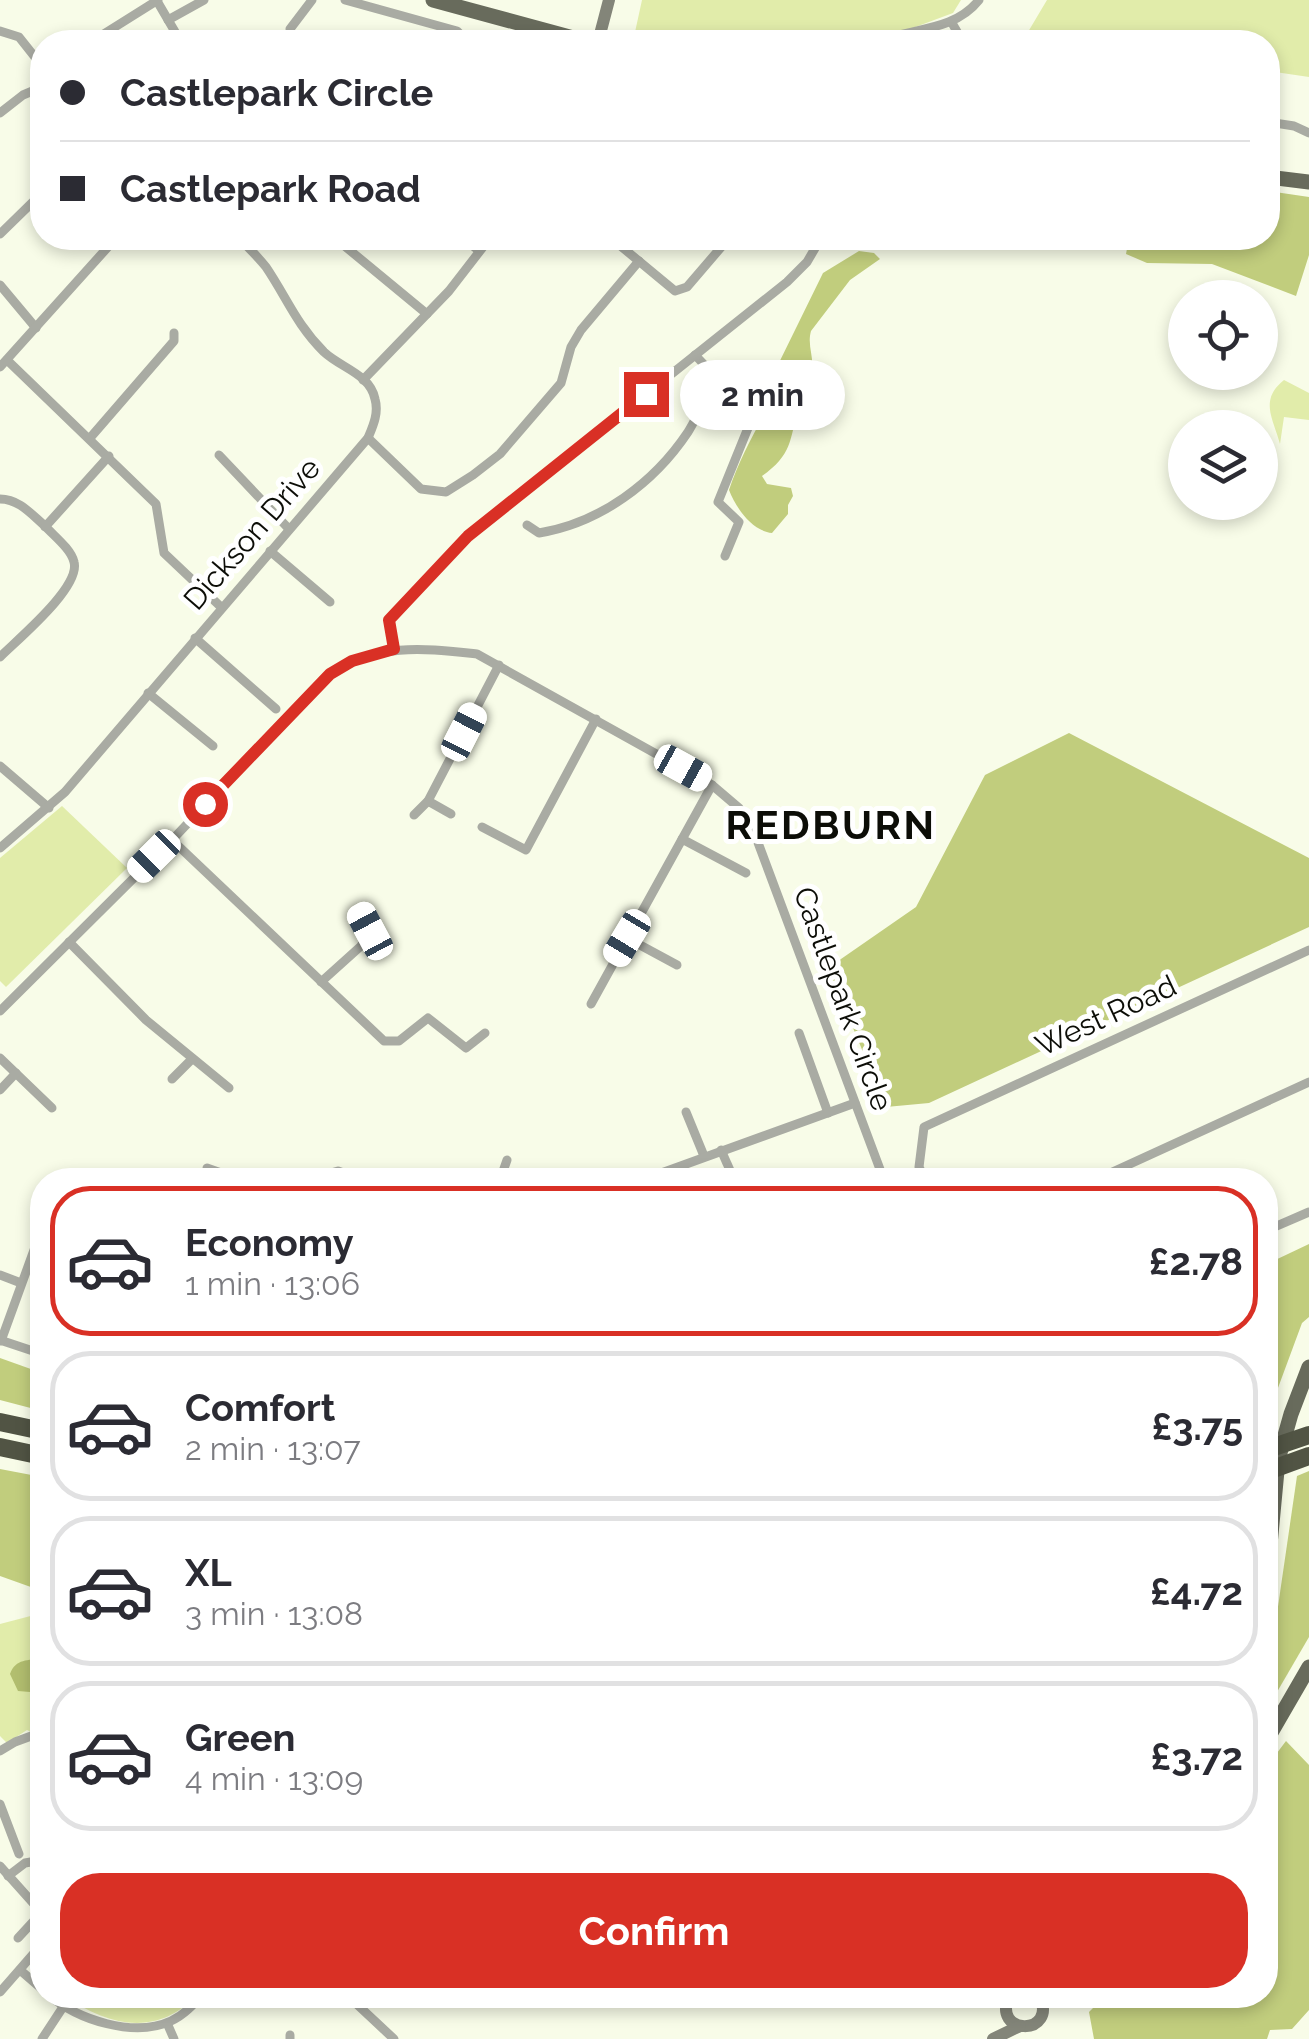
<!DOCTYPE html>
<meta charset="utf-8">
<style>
:root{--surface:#fff;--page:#f2f2f3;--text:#2b2b33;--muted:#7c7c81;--line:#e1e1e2;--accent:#d93025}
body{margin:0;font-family:Raleway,sans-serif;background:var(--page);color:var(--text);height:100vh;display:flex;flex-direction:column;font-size:38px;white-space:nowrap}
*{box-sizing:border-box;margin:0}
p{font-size:32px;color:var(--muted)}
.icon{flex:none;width:55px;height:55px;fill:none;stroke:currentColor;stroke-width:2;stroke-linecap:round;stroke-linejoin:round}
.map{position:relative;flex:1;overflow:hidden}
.details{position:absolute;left:30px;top:1168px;width:1248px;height:840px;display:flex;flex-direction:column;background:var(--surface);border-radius:40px;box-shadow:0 5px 15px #0003}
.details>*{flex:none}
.banner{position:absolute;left:30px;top:30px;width:1250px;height:220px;border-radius:40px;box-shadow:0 5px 15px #0003;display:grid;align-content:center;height:220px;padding:0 30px;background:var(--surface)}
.buttons{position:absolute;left:1168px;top:280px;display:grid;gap:20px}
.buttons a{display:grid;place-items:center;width:110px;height:110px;border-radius:50%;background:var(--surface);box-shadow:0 5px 15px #0003;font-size:50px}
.end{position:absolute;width:45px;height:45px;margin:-22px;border:12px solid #d93025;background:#fff;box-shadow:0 0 0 5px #fff}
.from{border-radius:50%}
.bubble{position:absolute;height:70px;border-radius:35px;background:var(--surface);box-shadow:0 5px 15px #0003;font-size:32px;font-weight:700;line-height:70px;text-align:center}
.car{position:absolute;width:30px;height:60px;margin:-30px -15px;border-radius:12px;box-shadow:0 0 8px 2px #0007;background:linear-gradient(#fff 24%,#345 0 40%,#fff 0 76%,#345 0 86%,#fff 0)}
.banner b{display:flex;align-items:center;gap:35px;height:95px;font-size:38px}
.banner b+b{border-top:2px solid var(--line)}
.banner i{width:25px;height:25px;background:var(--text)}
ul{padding:18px 0 0;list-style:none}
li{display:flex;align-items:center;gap:30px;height:150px;margin:0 20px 15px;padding:0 10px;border:5px solid var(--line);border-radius:40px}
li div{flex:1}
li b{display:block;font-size:38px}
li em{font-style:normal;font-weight:700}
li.active{border-color:var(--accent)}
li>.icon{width:90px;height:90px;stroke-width:1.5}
.button{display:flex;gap:20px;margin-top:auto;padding:20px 30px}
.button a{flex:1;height:115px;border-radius:40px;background:var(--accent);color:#fff;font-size:40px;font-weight:700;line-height:115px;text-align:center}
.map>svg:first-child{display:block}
.green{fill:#e1ecaa}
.forest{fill:#c1cd7d}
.water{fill:#b2be6f}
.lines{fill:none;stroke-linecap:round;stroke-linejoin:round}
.street{stroke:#a9aba3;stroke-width:9}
.secondary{stroke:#838579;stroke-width:12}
.primary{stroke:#686b5c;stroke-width:15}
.highway{stroke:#515444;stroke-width:18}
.route{stroke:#d93025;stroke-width:12}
.labels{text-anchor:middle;stroke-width:10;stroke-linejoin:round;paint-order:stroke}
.street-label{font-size:30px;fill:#0c0d07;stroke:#fff}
.district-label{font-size:40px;font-weight:bold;letter-spacing:2.5px;fill:#0c0d07;stroke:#fff}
</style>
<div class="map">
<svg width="1309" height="2039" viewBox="0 0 1309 2039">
<rect width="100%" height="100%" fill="#f8fce8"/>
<g class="green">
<path d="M642 0H961L953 13 875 42H672L635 32Z"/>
<path d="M1047 0H1309V77L1268 71V42H1063L1025 37Z"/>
<path d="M1284 380 1309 393V420L1284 417 1280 444C1273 418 1259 400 1284 380Z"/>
<path d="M62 806 127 868 6 987 0 981V858Z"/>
<path d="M42 1613V1727L31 1732 27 1730 7 1743 0 1736V1624Z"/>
<path d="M63 1995H197C156 2038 108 2026 63 1995Z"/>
</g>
<g class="forest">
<path d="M1268 191 1309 197V255L1296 296 1212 264 1147 263 1126 254 1129 238H1268Z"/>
<path d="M859 251 874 253 880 259 850 280 811 331C807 345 814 356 812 371 810 385 802 395 798 408 790 440 792 455 762 476L767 484 791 488 793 496 788 505V514L772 533C752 531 736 508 729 490 742 451 764 415 784 380L782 372 771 379 823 273Z"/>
<path d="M1069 733 1309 858V927L929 1103 886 1107 828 968 916 907 985 775Z"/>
<path d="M1309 1244V1317L1302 1323 1265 1423V1265Z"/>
<path d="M0 1358 42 1373V1411L0 1400Z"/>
<path d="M0 1469 42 1477V1591L0 1576Z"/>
<path d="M1309 1471V1637L1277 1692 1266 1689 1297 1476Z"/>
<path d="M1286 1741 1309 1765V2010L1292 2029 1270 2030 1267 2039H1094L1089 2012 1106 1995H1265V1769Z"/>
</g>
<path class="water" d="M42 1658V1683L30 1692 18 1691 10 1674C16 1658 28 1661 42 1658Z"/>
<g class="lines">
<g class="street">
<path d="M345 0 457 31 468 42"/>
<path d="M157 1 181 42"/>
<path d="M168 20 204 0"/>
<path d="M952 23 963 42"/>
<path d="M290 29 312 0"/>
<path d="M0 31 19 37 42 66"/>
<path d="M506 41 508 42"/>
<path d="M91 42 158 0"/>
<path d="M875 42C910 28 954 32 979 0"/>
<path d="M0 113 23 95 42 87"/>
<path d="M1268 122 1294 126 1309 133"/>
<path d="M0 234 42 193"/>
<path d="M463 238 478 250"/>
<path d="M611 238 675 291 687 287 729 238"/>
<path d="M341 243 427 314"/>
<path d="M0 285 36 328"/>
<path d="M7 360 156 504 164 553 221 607"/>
<path d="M0 367 116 238"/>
<path d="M715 376 742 379 763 391 718 502 739 522 725 556"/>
<path d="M363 380 449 291 490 238"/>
<path d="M90 438 174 341V333"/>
<path d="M368 438 421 489 446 492 473 475 500 454 561 383 571 347 581 330 639 261"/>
<path d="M219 455 289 529"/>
<path d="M0 499C19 499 31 514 45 526 54 536 71 549 74 562 81 587 18 639 0 657"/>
<path d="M527 525 539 533C600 523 654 483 688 432 699 415 706 394 715 376L695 355"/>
<path d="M45 527 109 456"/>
<path d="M270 551 330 602"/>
<path d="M195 638 276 709"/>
<path d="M393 649 389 620 468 536 787 282 807 262 821 238"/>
<path d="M148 693 213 746"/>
<path d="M0 766 49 808"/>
<path d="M428 801 451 814"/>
<path d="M414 815 428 801 499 665"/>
<path d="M482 827 526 850 596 719"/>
<path d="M682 839 746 873"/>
<path d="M172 840 384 1041H399L428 1018 466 1048 485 1033"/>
<path d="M0 848 65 792 368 438C373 426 379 413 375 399 370 374 341 368 324 352 296 324 287 298 266 267 258 257 248 247 239 238"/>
<path d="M627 938 677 965"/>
<path d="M69 942 146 1020 229 1088"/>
<path d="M321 982 361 946 370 931 359 910"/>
<path d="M591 1004 712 785"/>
<path d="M0 1011 172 840 329 674C381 643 420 648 477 654L712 785 739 808 757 840 884 1180"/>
<path d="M799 1033 828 1113"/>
<path d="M0 1058 52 1108"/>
<path d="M172 1079 192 1059"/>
<path d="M0 1090 16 1073"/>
<path d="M686 1112 704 1156"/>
<path d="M721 1150 733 1177"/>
<path d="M207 1168 241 1180"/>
<path d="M322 1180 324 1175 338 1171 362 1180"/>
<path d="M500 1180 507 1160"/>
<path d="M642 1180 855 1103"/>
<path d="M925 1180 919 1167 924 1127 1309 950"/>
<path d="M1095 1180 1309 1082"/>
<path d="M1265 1231 1309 1212"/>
<path d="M0 1275 21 1283"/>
<path d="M0 1340 42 1354"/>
<path d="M1 1341 42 1228"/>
<path d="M0 1751 15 1742 42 1732"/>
<path d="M0 1804 19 1854"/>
<path d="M0 1866 42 1913"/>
<path d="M8 1876 25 1863 42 1860"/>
<path d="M18 1938 42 1912"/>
<path d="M20 1970 42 1989"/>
<path d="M0 1992 42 1944"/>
<path d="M49 1995C78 2020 134 2038 171 2021 184 2015 193 2005 202 1995"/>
<path d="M347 1995 394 2039"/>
<path d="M167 2023 174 2039"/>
<path d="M290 2035V2039"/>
<path d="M42 2039 63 2007"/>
</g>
<g class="secondary">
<path d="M598 42 609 0"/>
<path d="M1010 1995C989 2036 1060 2037 1039 1995"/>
<path d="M993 2039 1020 2026"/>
</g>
<g class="primary">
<path d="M433 0 588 42"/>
<path d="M1268 177 1309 182"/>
<path d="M1265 1598 1278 1460 1291 1414 1309 1367"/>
<path d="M1265 1743 1309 1667"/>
<path d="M1042 2000 1045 1995"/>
</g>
<g class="highway">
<path d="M0 1422 42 1431"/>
<path d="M0 1447 42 1456"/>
<path d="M1265 1450 1309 1435"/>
<path d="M1265 1472 1309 1456"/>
</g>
</g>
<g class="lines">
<path class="route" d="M205 804 330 674 352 661 394 649 389 620 468 536 646 394"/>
</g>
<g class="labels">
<g class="street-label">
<text transform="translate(252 534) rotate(-49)" y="10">Dickson Drive</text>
<text transform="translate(843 999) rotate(70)" y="10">Castlepark Circle</text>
<text transform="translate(1106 1016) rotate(-25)" y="10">West Road</text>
</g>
<g class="district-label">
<text x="831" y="839">REDBURN</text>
</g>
</g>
</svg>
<div class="buttons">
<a><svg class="icon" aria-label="locate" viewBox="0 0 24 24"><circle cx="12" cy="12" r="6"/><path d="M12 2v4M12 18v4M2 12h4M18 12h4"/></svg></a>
<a><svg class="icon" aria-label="layers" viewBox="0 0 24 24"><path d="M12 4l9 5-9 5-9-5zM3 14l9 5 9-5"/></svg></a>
</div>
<i class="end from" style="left:205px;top:804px"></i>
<i class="end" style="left:646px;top:394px"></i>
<div class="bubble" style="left:680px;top:360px;width:165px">2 min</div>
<i class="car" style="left:464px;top:732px;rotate:27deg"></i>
<i class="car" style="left:683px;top:768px;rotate:119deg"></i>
<i class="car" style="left:154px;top:856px;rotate:225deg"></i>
<i class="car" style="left:370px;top:931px;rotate:332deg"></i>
<i class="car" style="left:627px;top:938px;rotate:211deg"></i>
<div class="banner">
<b><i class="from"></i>Castlepark Circle</b>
<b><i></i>Castlepark Road</b>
</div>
<section class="details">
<ul>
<li class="active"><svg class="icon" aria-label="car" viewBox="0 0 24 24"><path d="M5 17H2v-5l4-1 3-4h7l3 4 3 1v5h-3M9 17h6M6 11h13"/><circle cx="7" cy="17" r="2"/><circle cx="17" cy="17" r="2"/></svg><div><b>Economy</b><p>1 min · 13:06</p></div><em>£2.78</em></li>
<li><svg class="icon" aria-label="car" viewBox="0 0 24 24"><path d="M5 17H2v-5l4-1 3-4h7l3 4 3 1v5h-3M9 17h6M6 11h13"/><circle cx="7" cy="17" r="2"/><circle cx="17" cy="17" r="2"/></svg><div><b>Comfort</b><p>2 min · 13:07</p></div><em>£3.75</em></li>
<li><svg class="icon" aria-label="car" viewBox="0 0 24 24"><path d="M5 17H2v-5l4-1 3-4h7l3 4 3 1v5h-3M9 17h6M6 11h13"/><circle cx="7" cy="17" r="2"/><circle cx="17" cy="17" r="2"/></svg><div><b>XL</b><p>3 min · 13:08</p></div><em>£4.72</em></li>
<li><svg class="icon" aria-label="car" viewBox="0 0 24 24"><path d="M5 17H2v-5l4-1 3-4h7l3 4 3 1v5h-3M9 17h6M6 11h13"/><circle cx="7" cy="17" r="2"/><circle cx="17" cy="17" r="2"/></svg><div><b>Green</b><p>4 min · 13:09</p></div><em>£3.72</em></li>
</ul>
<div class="button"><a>Confirm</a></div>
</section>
</div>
